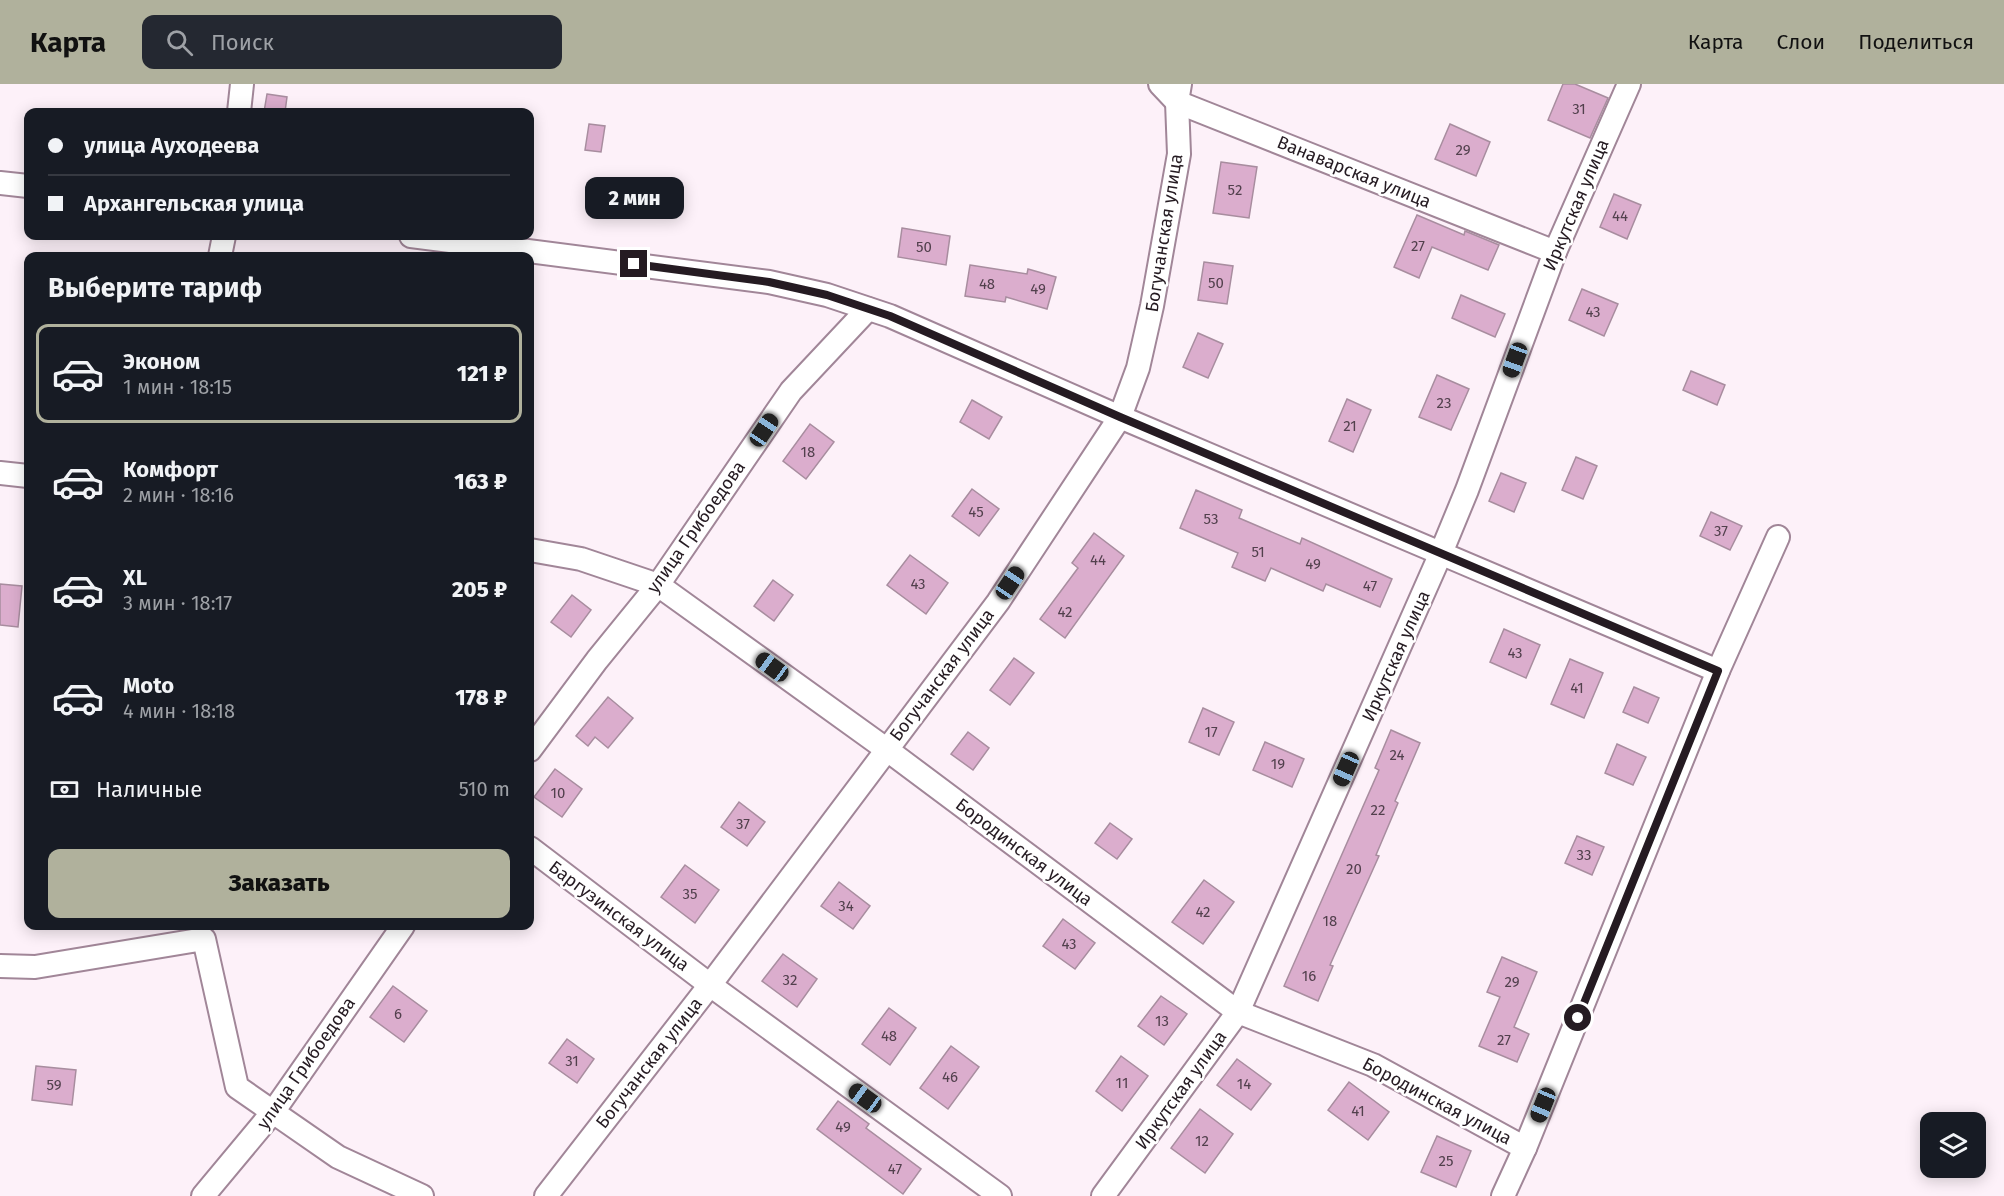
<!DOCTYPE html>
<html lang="ru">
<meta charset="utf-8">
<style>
:root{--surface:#171b24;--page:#242831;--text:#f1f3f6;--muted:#9ea1a6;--line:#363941;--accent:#b0b19c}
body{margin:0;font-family:"Fira Sans",sans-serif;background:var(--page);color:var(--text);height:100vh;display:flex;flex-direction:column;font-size:22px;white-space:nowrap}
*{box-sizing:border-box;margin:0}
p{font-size:20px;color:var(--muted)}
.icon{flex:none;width:33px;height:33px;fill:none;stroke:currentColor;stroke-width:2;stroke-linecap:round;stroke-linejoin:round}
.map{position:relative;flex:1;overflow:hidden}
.side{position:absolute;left:24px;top:168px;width:510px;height:678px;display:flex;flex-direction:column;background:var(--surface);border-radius:12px;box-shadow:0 3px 15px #0003}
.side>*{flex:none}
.banner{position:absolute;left:24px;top:24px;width:510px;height:132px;border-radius:12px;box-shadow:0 3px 15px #0003;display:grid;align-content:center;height:132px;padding:0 24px;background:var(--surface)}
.buttons{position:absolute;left:1920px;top:1028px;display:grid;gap:12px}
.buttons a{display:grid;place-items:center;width:66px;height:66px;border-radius:12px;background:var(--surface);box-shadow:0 3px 15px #0003;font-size:30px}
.end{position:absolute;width:27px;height:27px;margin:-14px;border:8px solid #251b22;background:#fff;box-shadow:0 0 0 3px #fff}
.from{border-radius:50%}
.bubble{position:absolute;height:42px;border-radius:12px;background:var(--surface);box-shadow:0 3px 15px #0003;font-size:20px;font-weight:800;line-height:42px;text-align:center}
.car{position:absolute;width:18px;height:36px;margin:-18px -9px;border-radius:8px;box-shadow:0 0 4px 2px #0007;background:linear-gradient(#222 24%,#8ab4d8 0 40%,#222 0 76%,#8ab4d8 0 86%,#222 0)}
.banner b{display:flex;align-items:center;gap:21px;height:57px;font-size:22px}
.banner b+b{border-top:2px solid var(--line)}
.banner i{width:15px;height:15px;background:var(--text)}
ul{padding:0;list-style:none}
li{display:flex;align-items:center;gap:18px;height:99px;margin:0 12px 9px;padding:0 12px;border:3px solid transparent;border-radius:12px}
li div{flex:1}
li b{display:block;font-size:22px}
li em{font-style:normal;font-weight:800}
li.active{border-color:var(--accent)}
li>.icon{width:54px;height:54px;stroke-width:1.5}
h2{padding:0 24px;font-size:27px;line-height:72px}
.pay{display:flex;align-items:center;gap:15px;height:66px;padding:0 24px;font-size:22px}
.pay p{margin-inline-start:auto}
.action{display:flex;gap:12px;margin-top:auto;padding:12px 24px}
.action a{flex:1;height:69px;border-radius:12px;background:var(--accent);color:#111;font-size:24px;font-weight:800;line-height:69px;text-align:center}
header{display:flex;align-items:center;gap:36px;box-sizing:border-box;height:84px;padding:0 30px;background:var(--accent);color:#111}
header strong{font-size:28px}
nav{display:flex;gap:33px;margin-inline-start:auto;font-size:21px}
.search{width:420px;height:54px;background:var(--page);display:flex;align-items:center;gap:15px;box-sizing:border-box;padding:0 21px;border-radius:12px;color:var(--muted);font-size:22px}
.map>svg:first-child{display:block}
.building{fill:#dbadcd;stroke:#a88d9f;stroke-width:1.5}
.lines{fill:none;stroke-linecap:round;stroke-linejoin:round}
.minor-casing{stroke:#a18698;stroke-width:26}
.minor{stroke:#fff;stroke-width:22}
.route{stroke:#251b22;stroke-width:8}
.labels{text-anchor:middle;stroke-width:5;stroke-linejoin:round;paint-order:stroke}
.number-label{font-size:15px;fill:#52404d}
.street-label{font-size:18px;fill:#251b22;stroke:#fff}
</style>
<header>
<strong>Карта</strong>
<div class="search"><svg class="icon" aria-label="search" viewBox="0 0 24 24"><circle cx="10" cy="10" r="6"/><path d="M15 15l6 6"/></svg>Поиск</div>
<nav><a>Карта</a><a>Слои</a><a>Поделиться</a></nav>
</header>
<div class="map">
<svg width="2004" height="1112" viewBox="0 0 2004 1112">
<rect width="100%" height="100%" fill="#fdf1f9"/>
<g class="building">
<path d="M1563 0H1575L1608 14 1590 54 1548 36Z"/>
<path d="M267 10 287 13 285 28H264Z"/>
<path d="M589 40 605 42 601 68 585 66Z"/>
<path d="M1450 40 1490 58 1476 92 1435 75Z"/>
<path d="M1221 78 1257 83 1249 134 1213 129Z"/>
<path d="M1614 110 1641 121 1627 155 1600 143Z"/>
<path d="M1417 131 1464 151 1465 147 1499 161 1488 186 1432 163 1419 194 1394 183Z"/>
<path d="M902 144 950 152 946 181 898 173Z"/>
<path d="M1204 178 1233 182 1227 220 1198 216Z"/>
<path d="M970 181 1027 190 1028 185 1056 193 1047 225 1006 213 1005 218 965 212Z"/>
<path d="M1582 205 1618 220 1604 252 1569 236Z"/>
<path d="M1461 211 1505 230 1495 253 1452 234Z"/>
<path d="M1198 249 1223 260 1208 294 1183 283Z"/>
<path d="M1691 287 1725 301 1717 321 1683 306Z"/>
<path d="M1437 291 1469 305 1451 346 1419 333Z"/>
<path d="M1347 315 1371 326 1353 368 1329 357Z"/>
<path d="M972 316 1002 333 989 355 960 338Z"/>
<path d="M810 340 834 358 806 395 783 377Z"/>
<path d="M1576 373 1597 382 1583 415 1562 406Z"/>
<path d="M1501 389 1526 399 1514 428 1489 417Z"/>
<path d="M972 405 999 425 979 452 952 432Z"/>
<path d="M1196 406 1242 426 1239 434 1300 460 1302 454 1392 495 1380 523 1326 500 1323 507 1271 484 1265 497 1232 483 1238 469 1180 444Z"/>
<path d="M1711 428 1742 442 1730 466 1700 452Z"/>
<path d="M1094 449 1124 472 1065 554 1040 535 1078 484 1072 479Z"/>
<path d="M910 471 948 499 926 530 887 501Z"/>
<path d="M773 496 793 511 774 537 754 522Z"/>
<path d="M0 500 22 502 18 543 0 541Z"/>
<path d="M572 511 591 526 571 553 551 538Z"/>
<path d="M1504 545 1540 561 1526 594 1490 578Z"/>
<path d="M1014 574 1034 589 1010 621 990 606Z"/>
<path d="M1570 575 1603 589 1584 634 1551 620Z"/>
<path d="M1634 603 1659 614 1648 639 1623 628Z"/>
<path d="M608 613 633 634 608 664 595 653 588 662 576 652Z"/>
<path d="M1203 624 1234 638 1219 671 1189 658Z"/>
<path d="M1391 646 1420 659 1395 717 1398 719 1376 771 1379 772 1330 881 1333 882 1318 917 1284 902 1379 686 1375 684Z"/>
<path d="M968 648 989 664 973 686 951 670Z"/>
<path d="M1265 658 1304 675 1292 703 1253 686Z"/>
<path d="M1617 660 1646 673 1633 701 1605 689Z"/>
<path d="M555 685 582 705 562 733 534 713Z"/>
<path d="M739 718 765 738 747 762 721 743Z"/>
<path d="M1110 739 1132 755 1117 775 1095 759Z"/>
<path d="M1577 752 1604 763 1592 791 1565 779Z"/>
<path d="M685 781 719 806 695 839 661 813Z"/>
<path d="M1204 796 1234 818 1203 860 1172 838Z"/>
<path d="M839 798 870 822 853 845 821 822Z"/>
<path d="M1063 835 1095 859 1075 885 1043 862Z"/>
<path d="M783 870 817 895 797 923 762 897Z"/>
<path d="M1502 873 1537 888 1514 943 1529 950 1517 978 1479 962 1500 913 1487 908Z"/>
<path d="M393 902 427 927 404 958 370 933Z"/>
<path d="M1161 912 1187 930 1164 961 1138 942Z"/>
<path d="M889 924 916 944 890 981 862 960Z"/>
<path d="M567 955 594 975 577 999 549 979Z"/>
<path d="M951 962 979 983 948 1025 920 1004Z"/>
<path d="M1121 972 1148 992 1122 1027 1096 1007Z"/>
<path d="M1237 975 1271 1000 1251 1026 1217 1001Z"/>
<path d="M36 982 76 986 72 1021 32 1016Z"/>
<path d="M1349 998 1389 1028 1368 1056 1328 1026Z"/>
<path d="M838 1017 869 1040 866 1044 921 1085 903 1110 817 1045Z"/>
<path d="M1200 1025 1233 1050 1205 1089 1171 1064Z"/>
<path d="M1437 1052 1471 1067 1456 1103 1421 1088Z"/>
</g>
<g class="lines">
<g class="minor-casing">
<g id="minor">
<path d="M1160 0 1177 18 1555 168"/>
<path d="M239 28 242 0"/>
<path d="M0 99 28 102"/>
<path d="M411 152 769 198 827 211 890 232 1120 333 1718 587"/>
<path d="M220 172 224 152"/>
<path d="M0 389 28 392"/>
<path d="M530 466 581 475 658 501 886 665 1238 928 1373 981 1525 1064"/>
<path d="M530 666 597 576 658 501 791 307 868 225"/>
<path d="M530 764 710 901 1000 1112"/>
<path d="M0 882 35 883 204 855 237 1003 338 1073 422 1112"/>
<path d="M203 1112 273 1028 403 842"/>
<path d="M546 1112 710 901 998 518 1120 333 1138 284 1152 222 1179 70 1177 18 1180 0"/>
<path d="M1103 1112 1238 928 1441 469 1467 406 1555 168 1629 0"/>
<path d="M1503 1112 1525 1064 1718 587 1778 453"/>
</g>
</g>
<use href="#minor" class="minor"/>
</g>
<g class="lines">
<path class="route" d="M634 180 769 198 827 211 890 232 1120 333 1718 587 1578 934"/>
</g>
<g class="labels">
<g class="number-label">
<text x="1579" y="30">31</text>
<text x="1463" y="71">29</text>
<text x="1235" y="111">52</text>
<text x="1620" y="137">44</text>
<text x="1418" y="167">27</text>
<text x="924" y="168">50</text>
<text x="1216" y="204">50</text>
<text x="987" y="205">48</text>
<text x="1038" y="210">49</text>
<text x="1593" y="233">43</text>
<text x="1444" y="324">23</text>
<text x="1350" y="347">21</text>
<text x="808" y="373">18</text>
<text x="976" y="433">45</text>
<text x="1211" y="440">53</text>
<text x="1721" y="452">37</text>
<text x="1258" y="473">51</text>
<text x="1098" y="481">44</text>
<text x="1313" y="485">49</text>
<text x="918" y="505">43</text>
<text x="1370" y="507">47</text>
<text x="1065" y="533">42</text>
<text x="1515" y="574">43</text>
<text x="1577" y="609">41</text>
<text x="1211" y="653">17</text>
<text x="1397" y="676">24</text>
<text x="1278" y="685">19</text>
<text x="558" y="714">10</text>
<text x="1378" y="731">22</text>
<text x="743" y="745">37</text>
<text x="1584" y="776">33</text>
<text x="1354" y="790">20</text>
<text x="690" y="815">35</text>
<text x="846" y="827">34</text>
<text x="1203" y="833">42</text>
<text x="1330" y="842">18</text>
<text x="1069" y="865">43</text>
<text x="1309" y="897">16</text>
<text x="790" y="901">32</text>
<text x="1512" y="903">29</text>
<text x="398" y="935">6</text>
<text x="1162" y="942">13</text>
<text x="889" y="957">48</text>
<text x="1504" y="961">27</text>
<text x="572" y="982">31</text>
<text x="950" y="998">46</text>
<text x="1122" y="1004">11</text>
<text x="1244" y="1005">14</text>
<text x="54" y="1006">59</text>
<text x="1358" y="1032">41</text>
<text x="843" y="1048">49</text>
<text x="1202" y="1062">12</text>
<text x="1446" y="1082">25</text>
<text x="895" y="1090">47</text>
</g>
<g class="street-label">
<text transform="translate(1354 88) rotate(22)" y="6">Ванаварская улица</text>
<text transform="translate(1576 121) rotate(-67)" y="6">Иркутская улица</text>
<text transform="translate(1164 149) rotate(-81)" y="6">Богучанская улица</text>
<text transform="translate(696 443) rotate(-55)" y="6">улица Грибоедова</text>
<text transform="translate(1396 572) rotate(-66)" y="6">Иркутская улица</text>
<text transform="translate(942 591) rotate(-53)" y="6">Богучанская улица</text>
<text transform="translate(1024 768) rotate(37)" y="6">Бородинская улица</text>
<text transform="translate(619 832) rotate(37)" y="6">Баргузинская улица</text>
<text transform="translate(306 979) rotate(-55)" y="6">улица Грибоедова</text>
<text transform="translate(649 979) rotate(-52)" y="6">Богучанская улица</text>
<text transform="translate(1181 1006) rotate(-54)" y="6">Иркутская улица</text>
<text transform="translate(1437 1017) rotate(28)" y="6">Бородинская улица</text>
</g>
</g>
</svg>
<div class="buttons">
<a><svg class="icon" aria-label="layers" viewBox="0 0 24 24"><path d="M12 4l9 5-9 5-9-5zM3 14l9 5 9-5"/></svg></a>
</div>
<i class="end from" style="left:1578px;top:934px"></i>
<i class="end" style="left:634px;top:180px"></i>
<div class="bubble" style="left:585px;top:93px;width:99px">2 мин</div>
<i class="car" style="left:1515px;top:276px;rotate:200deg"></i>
<i class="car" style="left:764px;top:346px;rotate:34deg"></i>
<i class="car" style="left:1010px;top:499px;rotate:34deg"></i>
<i class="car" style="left:772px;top:583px;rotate:306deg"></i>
<i class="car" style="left:1346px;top:685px;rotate:204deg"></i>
<i class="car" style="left:865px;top:1014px;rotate:306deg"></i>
<i class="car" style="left:1543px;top:1021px;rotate:202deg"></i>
<div class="banner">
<b><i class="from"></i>улица Ауходеева</b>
<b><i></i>Архангельская улица</b>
</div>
<section class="side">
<h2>Выберите тариф</h2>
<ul>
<li class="active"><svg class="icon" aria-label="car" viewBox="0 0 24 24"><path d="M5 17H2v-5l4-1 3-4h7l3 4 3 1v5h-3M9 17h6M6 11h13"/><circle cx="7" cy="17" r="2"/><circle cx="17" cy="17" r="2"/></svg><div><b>Эконом</b><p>1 мин · 18:15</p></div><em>121 ₽</em></li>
<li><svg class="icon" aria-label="car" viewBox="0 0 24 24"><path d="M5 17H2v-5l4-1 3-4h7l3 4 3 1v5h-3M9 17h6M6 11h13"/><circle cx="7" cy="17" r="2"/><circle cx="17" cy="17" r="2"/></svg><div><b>Комфорт</b><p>2 мин · 18:16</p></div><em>163 ₽</em></li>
<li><svg class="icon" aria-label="car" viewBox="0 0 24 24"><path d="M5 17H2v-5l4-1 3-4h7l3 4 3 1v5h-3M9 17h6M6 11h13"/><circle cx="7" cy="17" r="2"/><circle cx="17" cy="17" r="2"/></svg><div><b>XL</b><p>3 мин · 18:17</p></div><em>205 ₽</em></li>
<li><svg class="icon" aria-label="car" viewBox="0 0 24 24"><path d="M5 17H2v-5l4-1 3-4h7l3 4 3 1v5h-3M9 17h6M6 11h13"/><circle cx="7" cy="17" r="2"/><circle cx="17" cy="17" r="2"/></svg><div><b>Moto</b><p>4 мин · 18:18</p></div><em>178 ₽</em></li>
</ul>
<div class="pay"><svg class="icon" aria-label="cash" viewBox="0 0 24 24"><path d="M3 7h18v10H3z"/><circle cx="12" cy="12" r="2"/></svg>Наличные<p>510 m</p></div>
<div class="action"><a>Заказать</a></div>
</section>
</div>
